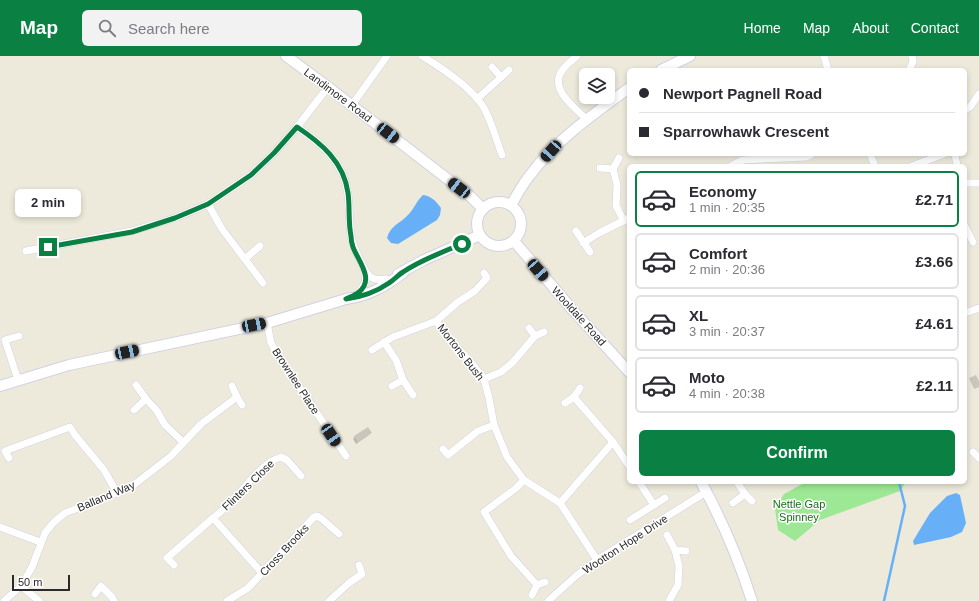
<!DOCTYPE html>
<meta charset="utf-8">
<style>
:root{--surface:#fff;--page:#f2f2f3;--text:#2b2b33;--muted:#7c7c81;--line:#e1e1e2;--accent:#0b8043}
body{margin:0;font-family:Helvetica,sans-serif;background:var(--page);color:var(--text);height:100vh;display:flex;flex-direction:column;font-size:15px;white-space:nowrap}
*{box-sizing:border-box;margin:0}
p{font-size:13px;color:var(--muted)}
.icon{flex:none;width:22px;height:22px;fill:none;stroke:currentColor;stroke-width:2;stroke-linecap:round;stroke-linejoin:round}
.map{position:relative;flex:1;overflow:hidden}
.panel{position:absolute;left:627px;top:108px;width:340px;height:320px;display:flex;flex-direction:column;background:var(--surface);border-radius:6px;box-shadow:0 2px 6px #0003}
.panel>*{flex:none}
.hud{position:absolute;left:627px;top:12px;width:340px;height:88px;border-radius:6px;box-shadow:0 2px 6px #0003;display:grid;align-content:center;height:88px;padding:0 12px;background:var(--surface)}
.fabs{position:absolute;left:579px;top:12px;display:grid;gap:8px}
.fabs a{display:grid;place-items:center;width:36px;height:36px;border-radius:6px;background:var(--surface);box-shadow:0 2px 6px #0003;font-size:20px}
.scale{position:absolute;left:12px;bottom:10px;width:58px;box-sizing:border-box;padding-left:4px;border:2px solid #2a2a2a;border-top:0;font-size:11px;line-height:14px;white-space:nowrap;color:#2a2a2a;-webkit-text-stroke:3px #fff;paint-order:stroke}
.end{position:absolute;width:18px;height:18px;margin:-9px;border:5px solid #0b8043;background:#fff;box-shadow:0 0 0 2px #fff}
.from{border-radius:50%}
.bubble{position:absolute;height:28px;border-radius:6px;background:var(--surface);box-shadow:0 2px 6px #0003;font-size:13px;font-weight:700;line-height:28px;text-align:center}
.car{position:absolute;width:12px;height:24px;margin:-12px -6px;border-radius:5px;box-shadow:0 0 3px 1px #0007;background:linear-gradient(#222 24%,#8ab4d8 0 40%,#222 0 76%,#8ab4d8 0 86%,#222 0)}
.hud b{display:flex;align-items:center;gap:14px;height:38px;font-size:15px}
.hud b+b{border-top:1px solid var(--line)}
.hud i{width:10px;height:10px;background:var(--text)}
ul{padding:7px 0 0;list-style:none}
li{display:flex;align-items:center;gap:12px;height:56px;margin:0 8px 6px;padding:0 4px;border:2px solid var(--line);border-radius:6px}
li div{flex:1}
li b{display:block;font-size:15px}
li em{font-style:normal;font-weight:700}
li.current{border-color:var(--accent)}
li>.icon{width:36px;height:36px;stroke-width:1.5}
.action{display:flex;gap:8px;margin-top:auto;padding:8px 12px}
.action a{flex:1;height:46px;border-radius:6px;background:var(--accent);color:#fff;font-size:16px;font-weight:700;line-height:46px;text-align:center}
header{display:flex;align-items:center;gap:24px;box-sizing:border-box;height:56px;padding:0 20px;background:var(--accent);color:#fff}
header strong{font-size:19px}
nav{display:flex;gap:22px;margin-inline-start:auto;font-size:14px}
.search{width:280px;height:36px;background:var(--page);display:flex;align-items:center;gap:10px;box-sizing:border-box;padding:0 14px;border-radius:6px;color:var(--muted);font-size:15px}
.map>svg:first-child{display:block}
.green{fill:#9de894}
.water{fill:#67b0f7}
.shadow{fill:#0003}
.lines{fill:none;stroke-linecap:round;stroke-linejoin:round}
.stream{stroke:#67b0f7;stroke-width:2.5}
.building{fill:#c9c6bb}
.street-casing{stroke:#d1d1e4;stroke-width:8}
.secondary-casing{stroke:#d1d1e4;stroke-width:12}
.street{stroke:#fff;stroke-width:7}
.secondary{stroke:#fff;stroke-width:10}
.route{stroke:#0b8043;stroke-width:5}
.labels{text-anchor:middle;stroke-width:3;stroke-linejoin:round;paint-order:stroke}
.street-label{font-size:11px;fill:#2a2a2a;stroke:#fff}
.park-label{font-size:11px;fill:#156d17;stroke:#fff}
</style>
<header>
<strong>Map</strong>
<div class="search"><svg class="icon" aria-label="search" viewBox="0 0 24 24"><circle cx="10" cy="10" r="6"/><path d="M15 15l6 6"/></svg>Search here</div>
<nav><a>Home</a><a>Map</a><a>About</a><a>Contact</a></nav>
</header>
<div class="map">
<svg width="979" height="545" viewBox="0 0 979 545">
<rect width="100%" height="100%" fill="#edeadb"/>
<path class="green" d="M806 426H906L900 435 820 464 795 485 778 474 775 453 784 438Z"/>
<g class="water">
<path d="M423 139C431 140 436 145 441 152L440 159 437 164 398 188 391 187 387 182C390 170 399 168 407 160 414 154 416 145 423 139Z"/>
<path d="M956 437 960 439 966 467 962 476 951 481 914 489 913 485 930 457 947 440Z"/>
</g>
<path class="shadow" d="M369 379 356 388 353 383 355 380Z"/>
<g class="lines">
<path class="stream" d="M884 545 905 450 899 426"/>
</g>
<g class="building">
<path d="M976 319 979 325V331L974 333 969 322Z"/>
<path d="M368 371 372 377 358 386 354 380Z"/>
</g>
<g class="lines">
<g class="street-casing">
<g id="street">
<path d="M422 0C442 12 472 32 484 52 492 67 496 83 502 99"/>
<path d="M577 0C571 5 564 10 560 18 552 36 576 52 586 63"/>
<path d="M824 0 828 14"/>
<path d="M492 11 501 21"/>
<path d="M909 14 913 6 912 0"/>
<path d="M477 43 509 14"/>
<path d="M352 49 387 0"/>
<path d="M965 54 970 51 979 38"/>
<path d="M297 71C316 84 333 97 343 119 351 138 348 159 351 179 352 188 356 196 360 204 367 218 369 226 386 223"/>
<path d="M870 98 875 110"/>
<path d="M955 98 957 110"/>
<path d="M731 110 743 104 806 101 812 98"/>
<path d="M912 110 944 98"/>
<path d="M600 112 613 113 619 102"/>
<path d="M613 113 617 129 616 150 624 165"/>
<path d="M965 127H979"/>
<path d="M208 148 222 173 263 227"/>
<path d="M965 170 973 186"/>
<path d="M576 175 590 196"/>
<path d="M583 187 599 177 629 162"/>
<path d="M26 195 132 175 175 162 208 148 251 119 274 97 297 71 328 31"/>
<path d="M245 203 260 190"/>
<path d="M360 235 365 227 366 218"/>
<path d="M965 257 979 252"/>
<path d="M436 265 447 281 469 304 484 323 489 342 494 369 507 401 524 424 560 447 597 504"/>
<path d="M267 267 271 287 280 303 346 400"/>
<path d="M535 280 544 276"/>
<path d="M384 286 396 304 403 324 413 339"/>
<path d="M372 294 393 281 436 265 458 246 475 235 487 222 484 217"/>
<path d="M484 323 501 316 513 306 535 280 529 272"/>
<path d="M18 324 5 284 19 280"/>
<path d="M136 329 146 343"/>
<path d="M392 330 403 324"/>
<path d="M237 341 242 349"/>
<path d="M574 341 580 332"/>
<path d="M565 347 574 341 613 386 629 410"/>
<path d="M134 354 146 343 157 355 165 369 183 386"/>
<path d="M443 393 448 399 478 375 494 369"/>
<path d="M973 396 979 402"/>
<path d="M9 402 5 395 70 371 75 379 104 414 117 437"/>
<path d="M524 424 515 433 484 456 511 500 537 529 545 526"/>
<path d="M639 426 654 449"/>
<path d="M737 426 745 438 752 445"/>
<path d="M560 447 613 386"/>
<path d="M733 447 745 438"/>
<path d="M630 464 665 442"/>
<path d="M0 471 40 486"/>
<path d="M667 479 675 494 686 495"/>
<path d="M174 509 167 502 213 462"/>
<path d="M262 517 213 462C220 457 226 451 232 445 247 430 261 407 281 401L287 404 301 420"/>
<path d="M21 530 39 545"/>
<path d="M95 538 101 530 112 541 114 545"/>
<path d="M532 539 537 529"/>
<path d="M4 545 21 530 32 511 45 477 54 466 65 457 117 437 135 428 171 400 201 368 237 341 232 330"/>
<path d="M227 545 248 532 313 462 317 460 322 463 339 478"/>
<path d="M329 545 349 527 362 518 359 509"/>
<path d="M548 545 577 519 597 504 706 436"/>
<path d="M669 545 678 529 679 510 675 494"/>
</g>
</g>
<g class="secondary-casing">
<g id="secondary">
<path d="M286 0 328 31 471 141 483 153"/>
<path d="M661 14 690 0"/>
<circle cx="499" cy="168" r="22"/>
<path d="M511 149C517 139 523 127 531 118 555 85 596 56 629 32"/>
<path d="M514 185 571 252 629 316"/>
<path d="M398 218 424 204 480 179"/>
<path d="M0 330 69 309 267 267 346 243C369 240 386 230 404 216"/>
<path d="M701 426C722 464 739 504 752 545"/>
</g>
</g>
<use href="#street" class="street"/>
<use href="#secondary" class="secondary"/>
</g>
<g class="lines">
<path class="route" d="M48 191 132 176 175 162 208 148 251 119 274 97 297 71C321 87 344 106 348 137 350 151 348 165 351 180 351 183 352 188 353 191 358 205 375 223 359 236 356 239 350 241 346 243 362 241 376 236 389 227 394 224 398 219 403 216 421 204 442 196 462 188"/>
</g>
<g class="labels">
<g class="street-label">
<text transform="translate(338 39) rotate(37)" y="4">Landimore Road</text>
<text transform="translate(579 260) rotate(48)" y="4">Wooldale Road</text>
<text transform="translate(461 296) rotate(52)" y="4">Mortons Bush</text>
<text transform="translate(296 325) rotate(57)" y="4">Brownlee Place</text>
<text transform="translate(248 429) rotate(-44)" y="4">Flinters Close</text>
<text transform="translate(106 440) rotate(-23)" y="4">Balland Way</text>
<text transform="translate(625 488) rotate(-33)" y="4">Wootton Hope Drive</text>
<text transform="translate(284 494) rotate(-47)" y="4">Cross Brooks</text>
</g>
<g class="park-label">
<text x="799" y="452">Nettle Gap<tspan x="799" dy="13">Spinney</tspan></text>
</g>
</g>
</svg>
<div class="fabs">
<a><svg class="icon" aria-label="layers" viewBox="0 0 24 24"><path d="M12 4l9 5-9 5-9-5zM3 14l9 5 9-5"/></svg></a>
</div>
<div class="scale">50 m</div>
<i class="end from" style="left:462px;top:188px"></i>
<i class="end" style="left:48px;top:191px"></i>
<div class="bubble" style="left:15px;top:133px;width:66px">2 min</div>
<i class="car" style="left:388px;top:77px;rotate:128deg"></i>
<i class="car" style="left:551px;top:95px;rotate:222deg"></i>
<i class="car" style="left:459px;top:132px;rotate:308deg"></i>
<i class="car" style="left:538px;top:214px;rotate:139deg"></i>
<i class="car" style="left:254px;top:269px;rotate:79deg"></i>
<i class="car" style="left:127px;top:296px;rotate:78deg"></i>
<i class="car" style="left:331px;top:379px;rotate:146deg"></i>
<div class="hud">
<b><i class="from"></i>Newport Pagnell Road</b>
<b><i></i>Sparrowhawk Crescent</b>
</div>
<section class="panel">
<ul>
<li class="current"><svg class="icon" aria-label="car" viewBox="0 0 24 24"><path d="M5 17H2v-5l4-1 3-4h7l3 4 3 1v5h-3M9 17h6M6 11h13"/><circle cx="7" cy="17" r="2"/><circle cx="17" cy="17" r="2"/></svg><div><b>Economy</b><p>1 min · 20:35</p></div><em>£2.71</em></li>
<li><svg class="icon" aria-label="car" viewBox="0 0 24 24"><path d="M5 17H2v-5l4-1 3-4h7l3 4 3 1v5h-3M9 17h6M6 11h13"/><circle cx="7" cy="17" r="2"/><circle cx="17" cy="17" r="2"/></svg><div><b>Comfort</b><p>2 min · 20:36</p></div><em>£3.66</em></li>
<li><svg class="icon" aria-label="car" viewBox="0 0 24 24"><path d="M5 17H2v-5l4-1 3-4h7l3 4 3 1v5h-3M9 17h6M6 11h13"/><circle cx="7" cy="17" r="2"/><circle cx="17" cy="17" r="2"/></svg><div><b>XL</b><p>3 min · 20:37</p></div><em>£4.61</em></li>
<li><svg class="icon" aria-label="car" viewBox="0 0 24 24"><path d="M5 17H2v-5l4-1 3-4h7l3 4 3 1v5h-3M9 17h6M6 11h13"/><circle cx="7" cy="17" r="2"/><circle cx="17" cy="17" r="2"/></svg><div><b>Moto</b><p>4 min · 20:38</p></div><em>£2.11</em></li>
</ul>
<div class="action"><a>Confirm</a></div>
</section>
</div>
